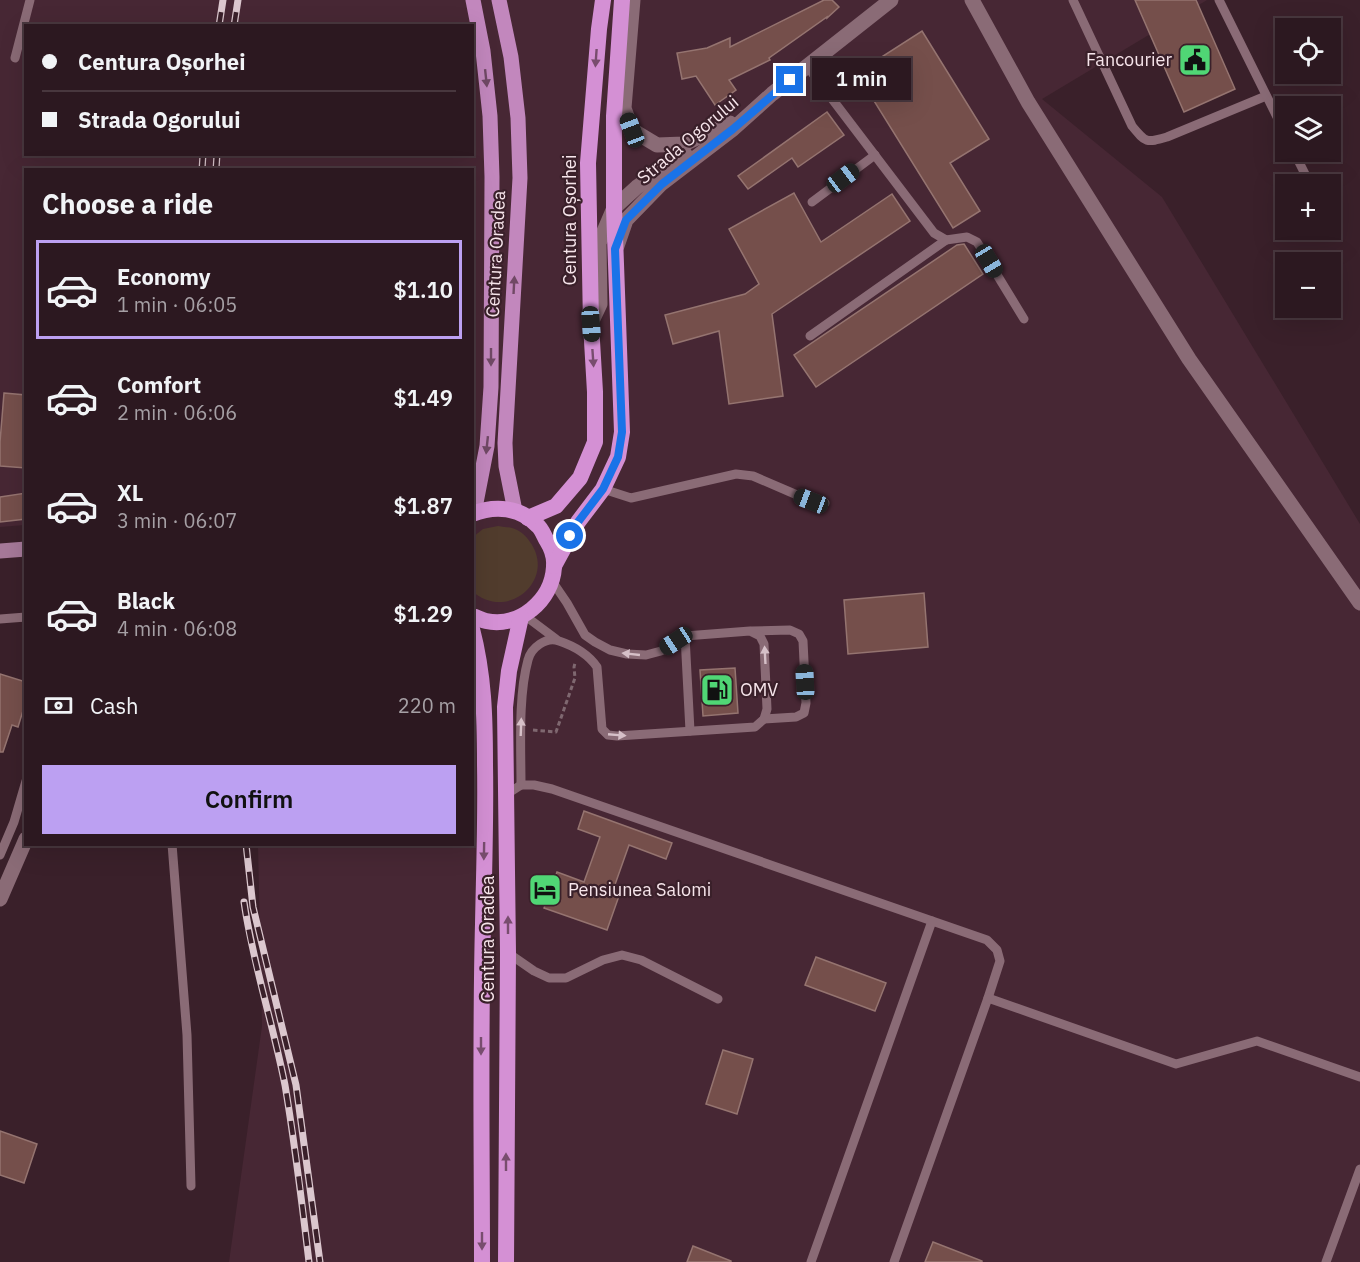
<!DOCTYPE html>
<meta charset="utf-8">
<style>
:root{--surface:#2c1820;--page:#342129;--text:#f1f3f6;--muted:#a6a0a5;--line:#48373e;--accent:#bca0f2}
body{margin:0;font-family:"IBM Plex Sans",sans-serif;background:var(--page);color:var(--text);height:100vh;display:flex;flex-direction:column;font-size:22px;white-space:nowrap}
*{box-sizing:border-box;margin:0}
p{font-size:20px;color:var(--muted)}
.icon{flex:none;width:33px;height:33px;fill:none;stroke:currentColor;stroke-width:2;stroke-linecap:round;stroke-linejoin:round}
.map{position:relative;flex:1;overflow:hidden}
.sheet{position:absolute;left:24px;top:168px;width:450px;height:678px;display:flex;flex-direction:column;background:var(--surface);border-radius:0px;box-shadow:0 6px 24px #0002,0 0 0 2px var(--line)}
.sheet>*{flex:none}
.hud{position:absolute;left:24px;top:24px;width:450px;height:132px;border-radius:0px;box-shadow:0 6px 24px #0002,0 0 0 2px var(--line);display:grid;align-content:center;height:132px;padding:0 18px;background:var(--surface)}
.buttons{position:absolute;left:1275px;top:18px;display:grid;gap:12px}
.buttons a{display:grid;place-items:center;width:66px;height:66px;border-radius:0px;background:var(--surface);box-shadow:0 6px 24px #0002,0 0 0 2px var(--line);font-size:30px}
.end{position:absolute;width:27px;height:27px;margin:-14px;border:8px solid #1a73e8;background:#fff;box-shadow:0 0 0 3px #fff}
.from{border-radius:50%}
.bubble{position:absolute;height:42px;border-radius:0px;background:var(--surface);box-shadow:0 6px 24px #0002,0 0 0 2px var(--line);font-size:20px;font-weight:600;line-height:42px;text-align:center}
.car{position:absolute;width:18px;height:36px;margin:-18px -9px;border-radius:8px;box-shadow:0 0 4px 2px #0007;background:linear-gradient(#222 24%,#8ab4d8 0 40%,#222 0 76%,#8ab4d8 0 86%,#222 0)}
.hud b{display:flex;align-items:center;gap:21px;height:57px;font-size:22px}
.hud b+b{border-top:2px solid var(--line)}
.hud i{width:15px;height:15px;background:var(--text)}
ul{padding:0;list-style:none}
li{display:flex;align-items:center;gap:18px;height:99px;margin:0 12px 9px;padding:0 6px;border:3px solid transparent;border-radius:0px}
li div{flex:1}
li b{display:block;font-size:22px}
li em{font-style:normal;font-weight:600}
li.active{border-color:var(--accent)}
li>.icon{width:54px;height:54px;stroke-width:1.5}
h2{padding:0 18px;font-size:27px;line-height:72px}
.pay{display:flex;align-items:center;gap:15px;height:66px;padding:0 18px;font-size:22px}
.pay p{margin-inline-start:auto}
.cta{display:flex;gap:12px;margin-top:auto;padding:12px 18px}
.cta a{flex:1;height:69px;border-radius:0px;background:var(--accent);color:#111;font-size:24px;font-weight:600;line-height:69px;text-align:center}
.map>svg:first-child{display:block}
.built{fill:#472734;fill-rule:evenodd}
.green{fill:#513c2d}
.building{fill:#754f4b;stroke:#957470;stroke-width:1.5}
.lines{fill:none;stroke-linecap:round;stroke-linejoin:round}
.path{stroke:#7f6870;stroke-width:3;stroke-dasharray:4.5 3;stroke-linecap:butt}
.service{stroke:#8a6b76;stroke-width:9}
.minor{stroke:#8a6b76;stroke-width:15}
.tertiary{stroke:#8a6b76;stroke-width:15}
.secondary{stroke:#a67999;stroke-width:15}
.primary{stroke:#c287bd;stroke-width:15}
.trunk{stroke:#d490d4;stroke-width:16}
.rail-casing{stroke:#dbc7ce;stroke-width:7}
.rail{stroke:#3a202a;stroke-width:4.5;stroke-dasharray:14;stroke-linecap:butt}
.oneway{fill:#784d6e}
.oneway2{fill:#704965}
.oneway3{fill:#d6c0c8}
.route{stroke:#1a73e8;stroke-width:8}
.labels{text-anchor:middle;stroke-width:4.5;stroke-linejoin:round;paint-order:stroke}
.poi-label{font-size:18px;fill:#f7e5eb;stroke:#3a202a;text-anchor:start}
.street-label{font-size:18px;fill:#f7e5eb;stroke:#3a202a}
</style>
<div class="map">
<svg width="1360" height="1262" viewBox="0 0 1360 1262">
<rect width="100%" height="100%" fill="#3a202a"/>
<path class="built" d="M0 0H1207L1042 99 1162 197 1360 524V1262H229L262 1026 258 845 472 844V170H26L25 525 0 527ZM26 26H472V154H26Z"/>
<path class="green" d="M498 526C503 527 508 527 512 528 520 530 526 536 530 542 557 579 508 623 472 591L473 537 483 529Z"/>
<g class="building">
<path d="M824 0H832L839 7 827 18V17L769 58 770 60 729 80 736 90 715 105 696 76 682 79 677 53 707 48 730 38V47Z"/>
<path d="M1135 0H1196L1235 89 1184 112Z"/>
<path d="M922 31 989 139 950 163 980 211 953 228 866 88 875 82 866 67Z"/>
<path d="M827 112 844 135 798 167 792 158 748 189 738 176Z"/>
<path d="M794 193 821 242 892 194 910 221 772 314 783 396 729 404 719 331 673 344 665 315 745 294 759 284 729 229Z"/>
<path d="M964 244 983 274 816 387 794 355 957 245Z"/>
<path d="M4 393 26 395V468L0 466V442Z"/>
<path d="M26 493V519L0 522V497Z"/>
<path d="M924 593 928 647 848 654 844 600Z"/>
<path d="M735 668 738 713 703 716 700 670Z"/>
<path d="M0 674 26 682V701L18 727 12 725 3 752H0Z"/>
<path d="M584 811 672 843 666 859 629 845 612 893 619 896 607 930 544 908 557 872 584 882 600 837 578 829Z"/>
<path d="M816 957 886 983 875 1011 805 985Z"/>
<path d="M723 1050 753 1059 737 1114 706 1104Z"/>
<path d="M0 1131 37 1144 24 1183 0 1175Z"/>
<path d="M933 1242 982 1261V1262H925Z"/>
<path d="M693 1246 731 1261V1262H687Z"/>
</g>
<g class="lines">
<path class="path" d="M533 730 556 732 575 678 574 667 575 663"/>
<g class="service">
<path d="M1073 0 1132 126C1146 143 1146 143 1167 137L1266 96"/>
<path d="M1219 0 1286 135"/>
<path d="M15 58 30 0"/>
<path d="M807 66 934 233 946 240 967 237 977 242 1024 319"/>
<path d="M1294 152 1310 184"/>
<path d="M812 202 875 155"/>
<path d="M810 336 946 240"/>
<path d="M603 489 631 498 736 474 753 476 811 501 825 503"/>
<path d="M524 615 556 639"/>
<path d="M0 619 26 617"/>
<path d="M752 631 790 630 799 634 803 641 806 703 804 713 796 717 764 719"/>
<path d="M685 636 690 731"/>
<path d="M521 785C521 748 518 696 528 660 531 648 546 636 559 641 574 646 588 654 597 667L602 729 608 735 617 736 755 727 764 719 767 709 764 644 760 636 750 631 685 636 661 651 646 655 627 654 610 650 595 642 585 635 567 603 552 581"/>
<path d="M507 794 521 785H534L552 789 987 940 997 950 1000 961 988 998 894 1262"/>
<path d="M172 844 187 1035 191 1186"/>
<path d="M0 855 14 822 26 781"/>
<path d="M508 953 534 971 549 978H566L603 960 622 955 641 960 718 999"/>
<path d="M988 998 1176 1064 1257 1041 1360 1077"/>
<path d="M811 1262 932 921"/>
<path d="M1326 1262 1360 1169"/>
</g>
<g class="minor">
<path d="M972 0 1028 102 1189 359 1360 603"/>
<path d="M0 899 26 839"/>
</g>
<g class="tertiary">
<path d="M633 0 624 108 632 130 657 145 684 144 730 123"/>
<path d="M617 246 626 220 661 184 733 129 772 94 891 0"/>
<path d="M591 323 600 304 599 243 614 208 637 187 685 154"/>
</g>
<path class="secondary" d="M0 551 26 549"/>
<g class="primary">
<path d="M473 0 483 51 490 116 492 177 491 387 487 446 474 513"/>
<path d="M499 0 511 57 518 118 520 178 505 443 506 466 515 511"/>
</g>
<g class="trunk">
<path d="M472 514C495 505 520 507 537 525 542 529 544 536 547 541 552 549 555 557 554 567 552 601 519 628 486 621 481 620 477 617 472 616"/>
<path d="M528 518 556 506 580 478 595 442V392L591 324 588 163 599 29 603 0"/>
<path d="M554 566 578 522 603 489 618 457 622 432 614 208V116L622 0"/>
<path d="M472 629C484 675 485 718 485 765 486 818 484 871 483 924 480 1037 482 1149 482 1262"/>
<path d="M506 1262 508 953 505 707 509 671 521 617"/>
</g>
<g class="rail-casing">
<g id="rail">
<path d="M219 26 223 0"/>
<path d="M234 26 238 0"/>
<path d="M202 170 203 154"/>
<path d="M216 170 217 154"/>
<path d="M246 844 253 907 296 1085 320 1262"/>
<path d="M244 902C253 964 273 1024 285 1085 295 1144 302 1203 309 1262"/>
</g>
</g>
<use href="#rail" class="rail"/>
</g>
<defs><path id="oneway-solid" d="M-6-.8H1V-3.2L6.5 0L1 3.2V.8H-6Z" transform="scale(1.5)"/></defs>
<g class="oneway">
<use href="#oneway-solid" transform="translate(596 58) rotate(94)"/>
<use href="#oneway-solid" transform="translate(593 358) rotate(86)"/>
<use href="#oneway-solid" transform="translate(484 851) rotate(91)"/>
<use href="#oneway-solid" transform="translate(508 925) rotate(-90)"/>
<use href="#oneway-solid" transform="translate(481 1046) rotate(90)"/>
<use href="#oneway-solid" transform="translate(506 1162) rotate(-90)"/>
<use href="#oneway-solid" transform="translate(482 1241) rotate(90)"/>
</g>
<g class="oneway2">
<use href="#oneway-solid" transform="translate(486 78) rotate(84)"/>
<use href="#oneway-solid" transform="translate(514 285) rotate(-87)"/>
<use href="#oneway-solid" transform="translate(491 357) rotate(90)"/>
<use href="#oneway-solid" transform="translate(487 445) rotate(96)"/>
</g>
<g class="oneway3">
<use href="#oneway-solid" transform="translate(631 654) rotate(-174)"/>
<use href="#oneway-solid" transform="translate(765 655) rotate(-93)"/>
<use href="#oneway-solid" transform="translate(521 727) rotate(-88)"/>
<use href="#oneway-solid" transform="translate(617 735) rotate(5)"/>
</g>
<g class="lines">
<path class="route" d="M570 536 578 522 603 489 618 457 622 432 615 249 626 220 662 184 733 129 790 80"/>
</g>
<defs>
<g id="civic-square" transform="scale(1.725)"><rect x="-9" y="-9" width="18" height="18" rx="4" fill="#50d675" stroke="#3a202a"/><path d="M-.6-6.5H3V-4.5H.6V-3L4-1V1h2V6H-6V1h2V-1L-.6-3ZM-1.2 2.5V6h2.4V2.5Z" fill="#111"/></g>
<g id="fuel-square" transform="scale(1.725)"><rect x="-9" y="-9" width="18" height="18" rx="4" fill="#50d675" stroke="#3a202a"/><path d="M-5.5-6h7V0h2V4h1.3V-2.5L3-4.5l.8-.8L6-3V5H2.5V1h-1V6h-7ZM-4.2-4.7v3.2H.2V-4.7Z" fill="#111"/></g>
<g id="hotel-square" transform="scale(1.725)"><rect x="-9" y="-9" width="18" height="18" rx="4" fill="#50d675" stroke="#3a202a"/><path d="M-6-4.5h1.5V1H6V5H4.5V3h-9V5H-6ZM-4 0a1.8 1.8 0 1 1 3.6 0ZM.5 0V-2.5h3Q6-2.5 6 0Z" fill="#111"/></g>
</defs>
<g fill-rule="evenodd">
<use href="#civic-square" x="1195" y="60"/>
<use href="#fuel-square" x="717" y="690"/>
<use href="#hotel-square" x="545" y="890"/>
</g>
<g class="labels">
<g class="poi-label">
<text x="1172" y="66" text-anchor="end">Fancourier</text>
<text x="740" y="696">OMV</text>
<text x="568" y="896">Pensiunea Salomi</text>
</g>
<g class="street-label">
<text transform="translate(688 140) rotate(-40)" y="6">Strada Ogorului</text>
<text transform="translate(570 220) rotate(-90)" y="6">Centura Oșorhei</text>
<text transform="translate(496 254) rotate(-87)" y="6">Centura Oradea</text>
<text transform="translate(488 939) rotate(-90)" y="6">Centura Oradea</text>
</g>
</g>
</svg>
<div class="buttons">
<a><svg class="icon" aria-label="locate" viewBox="0 0 24 24"><circle cx="12" cy="12" r="6"/><path d="M12 2v4M12 18v4M2 12h4M18 12h4"/></svg></a>
<a><svg class="icon" aria-label="layers" viewBox="0 0 24 24"><path d="M12 4l9 5-9 5-9-5zM3 14l9 5 9-5"/></svg></a>
<a>+</a>
<a>−</a>
</div>
<i class="end from" style="left:570px;top:536px"></i>
<i class="end" style="left:790px;top:80px"></i>
<div class="bubble" style="left:812px;top:58px;width:99px">1 min</div>
<i class="car" style="left:632px;top:130px;rotate:339deg"></i>
<i class="car" style="left:843px;top:178px;rotate:53deg"></i>
<i class="car" style="left:989px;top:261px;rotate:149deg"></i>
<i class="car" style="left:591px;top:324px;rotate:176deg"></i>
<i class="car" style="left:811px;top:501px;rotate:291deg"></i>
<i class="car" style="left:676px;top:641px;rotate:237deg"></i>
<i class="car" style="left:805px;top:682px;rotate:357deg"></i>
<div class="hud">
<b><i class="from"></i>Centura Oșorhei</b>
<b><i></i>Strada Ogorului</b>
</div>
<section class="sheet">
<h2>Choose a ride</h2>
<ul>
<li class="active"><svg class="icon" aria-label="car" viewBox="0 0 24 24"><path d="M5 17H2v-5l4-1 3-4h7l3 4 3 1v5h-3M9 17h6M6 11h13"/><circle cx="7" cy="17" r="2"/><circle cx="17" cy="17" r="2"/></svg><div><b>Economy</b><p>1 min · 06:05</p></div><em>$1.10</em></li>
<li><svg class="icon" aria-label="car" viewBox="0 0 24 24"><path d="M5 17H2v-5l4-1 3-4h7l3 4 3 1v5h-3M9 17h6M6 11h13"/><circle cx="7" cy="17" r="2"/><circle cx="17" cy="17" r="2"/></svg><div><b>Comfort</b><p>2 min · 06:06</p></div><em>$1.49</em></li>
<li><svg class="icon" aria-label="car" viewBox="0 0 24 24"><path d="M5 17H2v-5l4-1 3-4h7l3 4 3 1v5h-3M9 17h6M6 11h13"/><circle cx="7" cy="17" r="2"/><circle cx="17" cy="17" r="2"/></svg><div><b>XL</b><p>3 min · 06:07</p></div><em>$1.87</em></li>
<li><svg class="icon" aria-label="car" viewBox="0 0 24 24"><path d="M5 17H2v-5l4-1 3-4h7l3 4 3 1v5h-3M9 17h6M6 11h13"/><circle cx="7" cy="17" r="2"/><circle cx="17" cy="17" r="2"/></svg><div><b>Black</b><p>4 min · 06:08</p></div><em>$1.29</em></li>
</ul>
<div class="pay"><svg class="icon" aria-label="cash" viewBox="0 0 24 24"><path d="M3 7h18v10H3z"/><circle cx="12" cy="12" r="2"/></svg>Cash<p>220 m</p></div>
<div class="cta"><a>Confirm</a></div>
</section>
</div>
